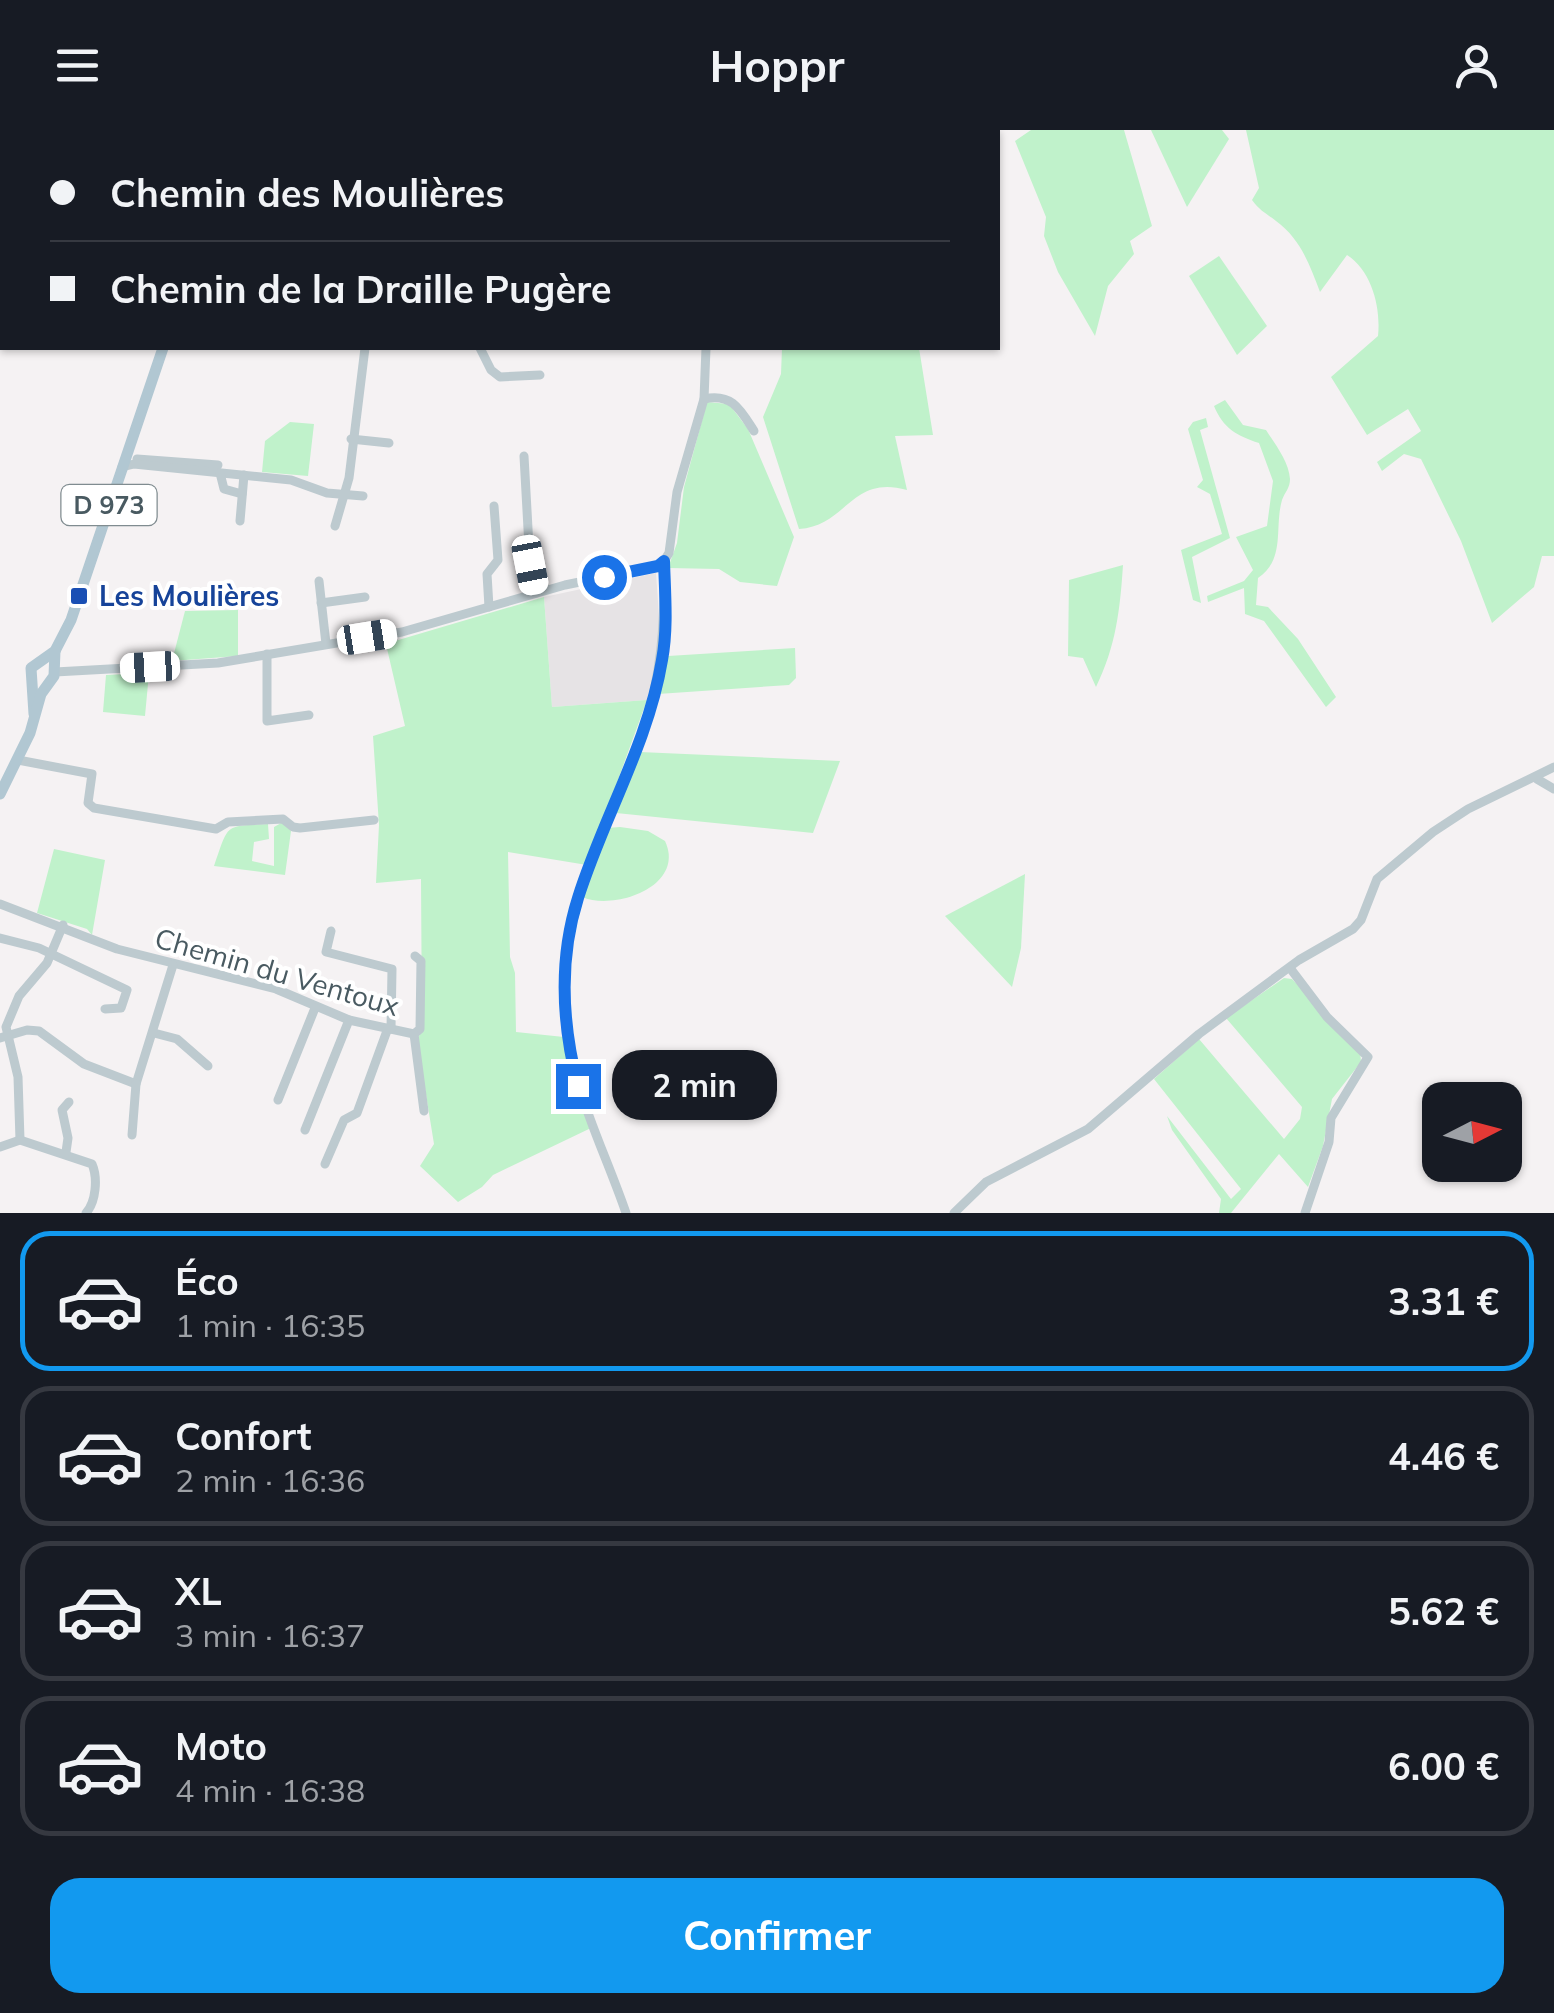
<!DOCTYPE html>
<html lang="fr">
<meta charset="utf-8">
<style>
:root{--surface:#171b24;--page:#20242c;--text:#f1f3f6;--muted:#9ea1a6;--line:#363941;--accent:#1299ef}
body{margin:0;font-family:Mulish,sans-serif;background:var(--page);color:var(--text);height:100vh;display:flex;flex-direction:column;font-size:38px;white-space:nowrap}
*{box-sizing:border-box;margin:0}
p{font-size:32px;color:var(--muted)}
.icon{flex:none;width:55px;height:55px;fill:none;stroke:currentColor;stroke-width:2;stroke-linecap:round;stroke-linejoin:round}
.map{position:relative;height:1083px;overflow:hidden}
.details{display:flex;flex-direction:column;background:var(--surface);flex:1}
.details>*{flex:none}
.guide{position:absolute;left:0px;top:0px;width:1000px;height:220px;box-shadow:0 2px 8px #0004;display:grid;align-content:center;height:220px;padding:0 50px;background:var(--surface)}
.needle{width:65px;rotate:84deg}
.tools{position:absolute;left:1422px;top:952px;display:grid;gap:20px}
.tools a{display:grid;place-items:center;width:100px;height:100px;border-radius:20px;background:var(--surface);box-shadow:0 2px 8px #0004;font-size:50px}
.end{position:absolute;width:45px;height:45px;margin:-22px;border:12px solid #1a73e8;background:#fff;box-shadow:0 0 0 5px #fff}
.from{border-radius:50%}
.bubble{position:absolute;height:70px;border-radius:30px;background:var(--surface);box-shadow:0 2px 8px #0004;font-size:32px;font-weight:700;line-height:70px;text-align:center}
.car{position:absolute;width:30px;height:60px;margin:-30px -15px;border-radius:12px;box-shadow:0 0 8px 2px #0007;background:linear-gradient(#fff 24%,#345 0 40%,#fff 0 76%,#345 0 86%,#fff 0)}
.guide b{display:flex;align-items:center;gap:35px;height:95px;font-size:38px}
.guide b+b{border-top:2px solid var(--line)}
.guide i{width:25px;height:25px;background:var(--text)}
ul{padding:18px 0 0;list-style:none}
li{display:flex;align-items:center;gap:30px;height:140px;margin:0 20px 15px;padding:0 30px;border:5px solid var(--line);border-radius:30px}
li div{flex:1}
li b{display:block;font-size:38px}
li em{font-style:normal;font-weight:700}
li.selected{border-color:var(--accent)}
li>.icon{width:90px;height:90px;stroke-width:1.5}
.button{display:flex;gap:20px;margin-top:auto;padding:20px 50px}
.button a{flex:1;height:115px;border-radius:30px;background:var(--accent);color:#fff;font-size:40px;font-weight:700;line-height:115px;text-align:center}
header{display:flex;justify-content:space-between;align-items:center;height:130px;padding:0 50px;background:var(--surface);font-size:45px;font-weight:700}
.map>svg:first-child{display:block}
.education{fill:#e6e3e5}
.green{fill:#c0f2cb}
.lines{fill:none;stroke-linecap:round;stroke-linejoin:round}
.minor{stroke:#bdcacf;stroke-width:9}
.major{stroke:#b1c7d2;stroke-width:11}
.route{stroke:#1a73e8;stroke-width:12}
.transit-dot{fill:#1a4fb4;stroke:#fff;stroke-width:4}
.labels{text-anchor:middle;stroke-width:8;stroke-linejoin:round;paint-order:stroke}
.shield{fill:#fff;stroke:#808c90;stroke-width:2.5}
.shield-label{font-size:25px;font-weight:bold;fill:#495a61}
.transit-label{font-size:28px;font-weight:bold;fill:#164399;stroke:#fff;text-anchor:start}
.street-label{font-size:28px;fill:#495a61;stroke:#fff}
</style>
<header><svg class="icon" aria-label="menu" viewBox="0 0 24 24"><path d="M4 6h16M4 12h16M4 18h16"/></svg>Hoppr<svg class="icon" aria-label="person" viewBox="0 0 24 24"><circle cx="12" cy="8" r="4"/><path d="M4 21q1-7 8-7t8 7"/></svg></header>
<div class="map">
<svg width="1554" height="1083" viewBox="0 0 1554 1083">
<rect width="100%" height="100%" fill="#f5f2f3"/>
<path class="education" d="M656 443 661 514 647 570 552 577 544 467Z"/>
<g class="green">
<path d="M1031 0H1124L1152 96 1130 111 1134 124 1108 156 1095 206 1058 142 1044 106 1046 87 1015 11Z"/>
<path d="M1151 0H1222L1229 9 1187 77Z"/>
<path d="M1246 0H1554V426H1542L1534 457 1492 493 1461 411 1421 329 1404 324 1382 341 1377 332 1421 301 1408 279 1367 305 1331 247 1378 206C1381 178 1372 141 1347 125L1320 162C1310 136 1301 109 1276 91 1266 83 1260 81 1252 70L1259 58Z"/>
<path d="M1219 126 1267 196 1237 225 1189 146Z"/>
<path d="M782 218H919L933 305 895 306 907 360C851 344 847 396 799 399L763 287 781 244Z"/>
<path d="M1225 270 1243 295 1266 300C1275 314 1289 332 1290 349 1290 358 1285 362 1282 370 1274 398 1286 429 1258 448L1256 475 1268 477 1298 509 1336 567 1326 577 1264 491 1245 484 1244 458 1208 472 1207 466 1244 451 1253 440 1236 407 1267 396 1273 351 1259 313C1237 306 1223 298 1214 276Z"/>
<path d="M707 272 729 274 748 299 794 407 777 456 740 452 719 439 668 438 677 413 684 357Z"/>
<path d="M1206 288 1208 297 1200 300 1230 408 1192 427 1201 473 1193 470 1181 420 1222 404 1210 364 1197 357 1203 350 1188 299 1193 292Z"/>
<path d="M290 292 314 294 308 346 262 342 265 311Z"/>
<path d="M1123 435C1120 480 1116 516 1096 557L1083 528 1068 526 1069 450Z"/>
<path d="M544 467 552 577 647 570 587 735 508 722 510 827 515 843 516 902 564 907 591 998 493 1045 482 1057 458 1072 420 1036 434 1014 417 909 422 901 421 749 376 753 379 695 373 606 405 596 385 510 395 511Z"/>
<path d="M238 480V526L172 531 185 481Z"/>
<path d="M795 518 796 548 789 555 658 564 668 526Z"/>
<path d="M149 543 145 586 103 582 106 545Z"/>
<path d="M640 622 840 631 813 703 616 683Z"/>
<path d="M283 692 291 701 285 745 214 736C229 694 223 696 268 694L269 709 254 712 252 731 274 736V697Z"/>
<path d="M620 697 648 701 665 711C686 756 615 781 582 767L607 698Z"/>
<path d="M54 719 105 730 92 805 87 799 37 783Z"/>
<path d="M1025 744 1021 818 1012 857 945 786Z"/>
<path d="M1284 848 1292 849 1360 920 1361 932 1332 969 1323 1016 1308 1057 1279 1024 1231 1083H1219L1221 1069 1172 1000 1167 986 1231 1069 1241 1059 1154 949 1199 909 1284 1009 1300 989 1302 977 1226 888Z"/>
</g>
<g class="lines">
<g class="minor">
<path d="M283 2 285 0"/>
<path d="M736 2 737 0"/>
<path d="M480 218 491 240 500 247 540 245"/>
<path d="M704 269C732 263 740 279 754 301"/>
<path d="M351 309 389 313"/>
<path d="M524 326 530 435 536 463"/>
<path d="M137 329 218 335"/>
<path d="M122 337 134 334 291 350 327 363 363 366"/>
<path d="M220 343 224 359 242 364"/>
<path d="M240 391 244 345"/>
<path d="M335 396 349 348 365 218"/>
<path d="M319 451 326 514"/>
<path d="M321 473 365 467"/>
<path d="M489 477 487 444 498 430 494 376"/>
<path d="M267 524V591L309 585"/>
<path d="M55 542 218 533 402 502 565 455 658 436 664 431"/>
<path d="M18 630 92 644 88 673 94 678 216 699 228 692 283 689 293 697 300 698 374 690"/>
<path d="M1537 649 1554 659"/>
<path d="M0 774 117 819 276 859 349 890 414 904"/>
<path d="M331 801 326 822 392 839 391 899"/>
<path d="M0 808 39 818 127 860 121 878 105 879"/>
<path d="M1290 838 1327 887 1368 927 1331 988 1329 1012 1305 1083"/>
<path d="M154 903 177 909 208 936"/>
<path d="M414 904 420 899 421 831 415 826"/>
<path d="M414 904 424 981"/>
<path d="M0 908 27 900 39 901 84 934 136 954 173 835"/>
<path d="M278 970 315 878"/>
<path d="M305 1000 349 890"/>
<path d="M132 1005 136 954"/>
<path d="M20 1010 18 947 6 897 19 866 47 833 63 795"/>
<path d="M0 1017 20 1010 92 1034C98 1048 96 1072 86 1083"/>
<path d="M66 1022 68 1008 62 980 69 972"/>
<path d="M325 1034 344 990 357 983 388 898"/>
<path d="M626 1083C602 1013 566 948 564 872 561 777 610 691 642 604 662 546 665 492 664 431L669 423 677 362 704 269 706 218"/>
<path d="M954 1083 986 1052 1088 999 1199 904 1299 830 1353 799 1361 790 1377 749 1433 702 1468 679 1554 637"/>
</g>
<g class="major">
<path d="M151 0 152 2"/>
<path d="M34 584 31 538 55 521 71 490 163 218"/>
<path d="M0 664 30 603 41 564 54 546 55 521"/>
</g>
</g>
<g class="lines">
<path class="route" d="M578 956C562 894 558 831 578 768 603 688 648 614 662 530 668 498 665 464 664 431L658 436 604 447"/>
</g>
<rect class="transit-dot" x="69" y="456" width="20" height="20" rx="5"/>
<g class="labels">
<rect class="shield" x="61.5" y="355" width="95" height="40" rx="8"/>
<g class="shield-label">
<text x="109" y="384">D 973</text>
</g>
<g class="transit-label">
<text x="99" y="476">Les Moulières</text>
</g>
<g class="street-label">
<text transform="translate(277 842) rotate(16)" y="10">Chemin du Ventoux</text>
</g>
</g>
</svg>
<div class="tools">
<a><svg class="needle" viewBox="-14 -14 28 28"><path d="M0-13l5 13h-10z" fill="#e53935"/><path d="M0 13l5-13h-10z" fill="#9ea1a6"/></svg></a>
</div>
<i class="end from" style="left:604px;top:447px"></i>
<i class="end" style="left:578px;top:956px"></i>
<div class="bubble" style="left:612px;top:920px;width:165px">2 min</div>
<i class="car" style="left:530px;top:435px;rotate:169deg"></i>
<i class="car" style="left:367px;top:507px;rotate:81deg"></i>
<i class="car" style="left:150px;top:537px;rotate:267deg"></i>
<div class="guide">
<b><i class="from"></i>Chemin des Moulières</b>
<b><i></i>Chemin de la Draille Pugère</b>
</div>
</div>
<section class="details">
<ul>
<li class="selected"><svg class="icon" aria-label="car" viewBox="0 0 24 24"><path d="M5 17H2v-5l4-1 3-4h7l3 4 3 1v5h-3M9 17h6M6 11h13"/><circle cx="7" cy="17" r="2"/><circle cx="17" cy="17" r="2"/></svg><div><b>Éco</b><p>1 min · 16:35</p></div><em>3.31 €</em></li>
<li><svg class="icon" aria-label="car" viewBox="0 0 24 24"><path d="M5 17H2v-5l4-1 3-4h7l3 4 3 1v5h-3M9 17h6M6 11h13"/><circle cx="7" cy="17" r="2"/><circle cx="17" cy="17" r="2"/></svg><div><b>Confort</b><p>2 min · 16:36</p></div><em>4.46 €</em></li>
<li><svg class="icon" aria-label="car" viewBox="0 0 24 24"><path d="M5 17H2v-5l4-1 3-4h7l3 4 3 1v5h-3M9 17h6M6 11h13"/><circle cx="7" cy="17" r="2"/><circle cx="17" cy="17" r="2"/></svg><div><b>XL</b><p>3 min · 16:37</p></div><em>5.62 €</em></li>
<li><svg class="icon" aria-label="car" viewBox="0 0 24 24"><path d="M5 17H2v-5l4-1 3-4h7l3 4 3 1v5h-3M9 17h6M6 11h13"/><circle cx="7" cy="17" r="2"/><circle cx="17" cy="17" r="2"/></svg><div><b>Moto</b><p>4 min · 16:38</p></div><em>6.00 €</em></li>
</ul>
<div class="button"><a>Confirmer</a></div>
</section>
